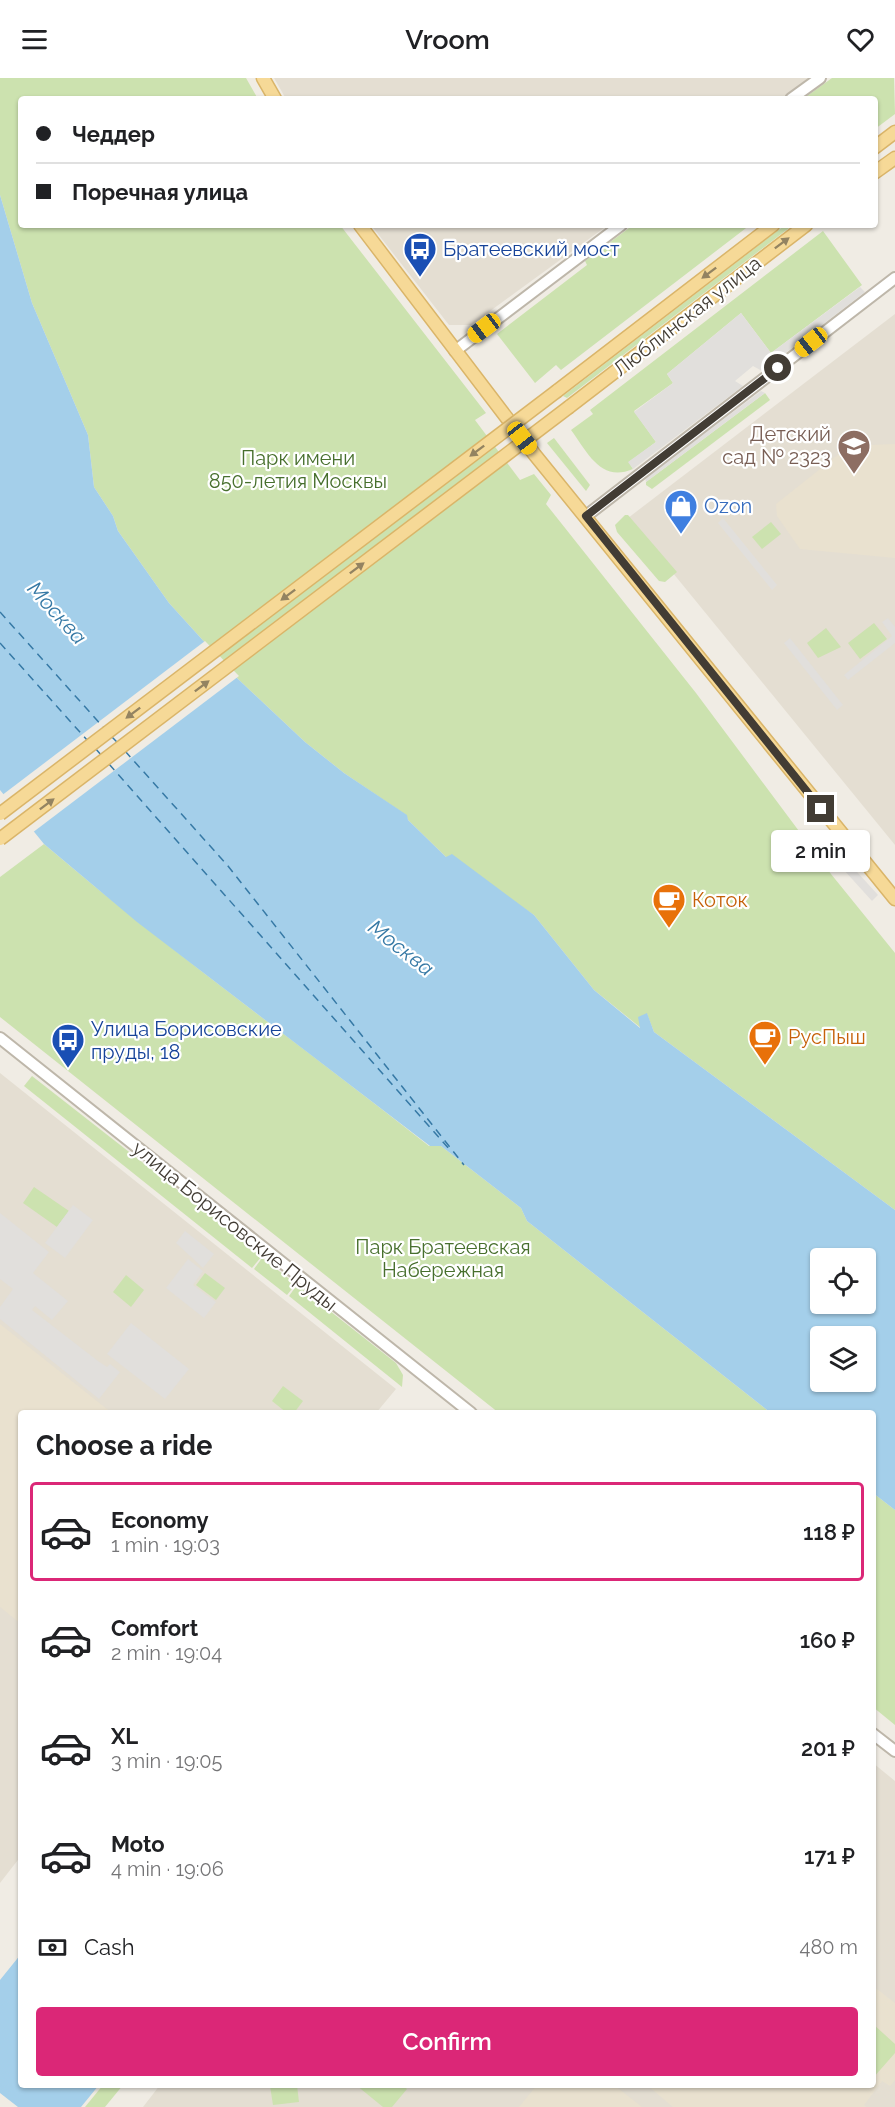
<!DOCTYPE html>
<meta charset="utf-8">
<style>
:root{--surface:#fff;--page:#f2f2f2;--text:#202124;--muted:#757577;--line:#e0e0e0;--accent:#db2777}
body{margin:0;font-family:Raleway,sans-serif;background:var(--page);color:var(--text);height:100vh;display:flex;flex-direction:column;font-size:22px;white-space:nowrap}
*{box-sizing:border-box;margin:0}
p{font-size:20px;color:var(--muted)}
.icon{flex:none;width:33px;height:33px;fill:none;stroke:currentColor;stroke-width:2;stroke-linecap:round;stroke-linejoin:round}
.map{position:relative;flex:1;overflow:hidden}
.drawer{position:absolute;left:18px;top:1332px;width:858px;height:678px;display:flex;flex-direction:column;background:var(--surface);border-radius:6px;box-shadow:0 2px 4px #0004}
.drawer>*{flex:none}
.guide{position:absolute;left:18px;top:18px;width:860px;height:132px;border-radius:6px;box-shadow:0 2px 4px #0004;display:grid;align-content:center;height:132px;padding:0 18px;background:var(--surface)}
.controls{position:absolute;left:810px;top:1170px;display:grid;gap:12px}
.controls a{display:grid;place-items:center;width:66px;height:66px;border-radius:6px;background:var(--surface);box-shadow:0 2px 4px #0004;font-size:30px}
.end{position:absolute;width:27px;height:27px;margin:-14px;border:8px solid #423c34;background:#fff;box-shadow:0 0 0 3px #fff}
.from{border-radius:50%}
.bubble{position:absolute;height:42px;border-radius:6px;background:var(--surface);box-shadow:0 2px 4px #0004;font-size:20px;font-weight:600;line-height:42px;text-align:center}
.car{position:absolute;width:18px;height:36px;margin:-18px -9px;border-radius:8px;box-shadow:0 0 4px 2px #0007;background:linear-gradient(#f5c518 24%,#345 0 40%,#f5c518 0 76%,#345 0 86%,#f5c518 0)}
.guide b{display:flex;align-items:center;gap:21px;height:57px;font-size:22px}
.guide b+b{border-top:2px solid var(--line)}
.guide i{width:15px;height:15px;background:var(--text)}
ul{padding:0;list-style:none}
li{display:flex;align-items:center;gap:18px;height:99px;margin:0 12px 9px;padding:0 6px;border:3px solid transparent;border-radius:6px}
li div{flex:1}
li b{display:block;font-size:22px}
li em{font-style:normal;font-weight:600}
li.on{border-color:var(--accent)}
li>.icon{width:54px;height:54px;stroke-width:1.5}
h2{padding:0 18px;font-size:27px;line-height:72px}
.pay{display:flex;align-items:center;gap:15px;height:66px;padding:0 18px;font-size:22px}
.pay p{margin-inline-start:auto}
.cta{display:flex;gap:12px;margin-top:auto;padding:12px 18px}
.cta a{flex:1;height:69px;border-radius:6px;background:var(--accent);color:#fff;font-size:24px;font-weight:600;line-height:69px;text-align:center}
header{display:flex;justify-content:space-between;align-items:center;height:78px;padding:0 18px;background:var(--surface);font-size:27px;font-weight:600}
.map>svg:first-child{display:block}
.residential{fill:#e4ded2}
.education{fill:#e9e1cf}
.green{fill:#cce2af}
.parking{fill:#e1dfdc}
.water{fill:#a4cfea;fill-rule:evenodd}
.pier{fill:#f0ece4}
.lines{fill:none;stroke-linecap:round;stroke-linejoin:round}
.ferry{stroke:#3679a5;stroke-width:1.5;stroke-dasharray:8 6;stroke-linecap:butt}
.minor-casing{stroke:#beb7aa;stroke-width:14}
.major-casing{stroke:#dab569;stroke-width:15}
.minor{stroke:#fff;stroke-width:10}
.major{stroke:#f6d997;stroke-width:12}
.major-bridge-casing{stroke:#dab569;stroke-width:15;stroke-linecap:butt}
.major-bridge{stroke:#f6d997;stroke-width:12}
.oneway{fill:#938361}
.route{stroke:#423c34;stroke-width:8}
.labels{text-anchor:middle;stroke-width:4.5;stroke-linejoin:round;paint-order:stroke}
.transit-label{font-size:20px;fill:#164399;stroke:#fff;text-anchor:start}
.street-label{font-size:20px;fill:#423c34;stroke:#fff}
.education-label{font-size:20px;fill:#785e54;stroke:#fff;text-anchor:end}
.park-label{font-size:20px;fill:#476f2d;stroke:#fff}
.shop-label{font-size:20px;fill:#366cbe;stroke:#fff;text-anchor:start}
.food-label{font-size:20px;fill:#c56008;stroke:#fff;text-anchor:start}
.water-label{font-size:21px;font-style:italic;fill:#3679a5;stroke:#fff}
</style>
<header><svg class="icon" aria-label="menu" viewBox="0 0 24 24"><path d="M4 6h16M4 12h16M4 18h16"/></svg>Vroom<svg class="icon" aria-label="heart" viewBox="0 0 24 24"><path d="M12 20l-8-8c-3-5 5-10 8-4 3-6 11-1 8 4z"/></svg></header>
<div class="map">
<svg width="895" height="2029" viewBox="0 0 895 2029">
<rect width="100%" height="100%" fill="#f0ece4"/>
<g class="residential">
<path d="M274 0H809L780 21H286Z"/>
<path d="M371 147H608L471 247H449Z"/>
<path d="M895 236V767L628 440Z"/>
<path d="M0 995 396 1311 376 1335H21V1778L0 1805Z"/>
<path d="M873 1685 895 1703V2029H143L160 2007H873Z"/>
</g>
<g class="education">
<path d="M895 366V480L800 471 777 438 776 426 849 368Z"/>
<path d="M0 1246 112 1335H21V1546L0 1529Z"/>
<path d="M873 1908 895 1925V2002L890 2008 882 2003 864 2027 866 2029H673L647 2007H873Z"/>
<path d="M537 2007H614L642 2029H519Z"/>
</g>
<g class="green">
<path d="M0 0H246L258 21H21V147H340L486 335 475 342 520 402 534 396 551 417 546 426 696 615 831 796 895 875V1132L654 954 647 936 641 950 594 912 534 837 446 779 408 742 406 737 344 695 305 664 238 601 169 525 118 453 113 438 94 409 88 357 32 225 0 117Z"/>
<path d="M832 0H894L895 36 875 51 874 21H803Z"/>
<path d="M633 147H750L561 292 556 287 535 305 497 256 587 187 585 183Z"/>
<path d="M785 147H793L567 320 563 318Z"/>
<path d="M823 153 862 207 771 275 741 235 667 296 673 305 634 333 656 364 629 384 633 391C601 405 588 375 571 352L593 336 590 332Z"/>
<path d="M765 315 770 322 652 411 646 407V404Z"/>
<path d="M554 360 590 407 586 413 547 365Z"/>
<path d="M625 437H628L677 494 665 504 659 503 617 454 615 447Z"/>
<path d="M771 444 781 456 762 471 752 459Z"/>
<path d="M874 545 887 561 860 581 848 565Z"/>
<path d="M826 550 841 569 818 580 807 565Z"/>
<path d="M44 766C168 872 301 967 429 1068H441L521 1130 527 1143 771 1335H499L0 939V799Z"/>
<path d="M32 998 262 1178 252 1190 24 1008Z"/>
<path d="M34 1109 69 1133 57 1149 23 1125Z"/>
<path d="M262 1180 296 1206 287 1217 254 1191Z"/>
<path d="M205 1195 225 1210 216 1222 196 1207Z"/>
<path d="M126 1197 144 1212 131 1229 113 1214Z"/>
<path d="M297 1207 396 1285 403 1297 402 1309 289 1218Z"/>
<path d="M283 1308 303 1323 294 1335H287L272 1323Z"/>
<path d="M873 1415 895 1432V1647L873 1629Z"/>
<path d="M873 1946 895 1966V1975L873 2000Z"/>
<path d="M103 2007H123L105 2029H85Z"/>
<path d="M297 2007 299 2024 273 2027 270 2008Z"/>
<path d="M402 2007 407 2011 392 2029H383L356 2007Z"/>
</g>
<g class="parking">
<path d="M860 209 865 214 762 293 753 288 735 303 743 308 633 391 628 384 656 364 634 334 673 305 667 296 741 235 771 275Z"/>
<path d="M761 313 765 315 646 404 645 400Z"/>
<path d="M723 440 777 507 772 512 718 445Z"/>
<path d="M888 540 895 549V565L848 602 844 597 892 558 882 544Z"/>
<path d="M790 560 843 627 837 632 784 565Z"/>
<path d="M848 784 878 817 872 823 843 791Z"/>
<path d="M73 1127 93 1142 65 1180 45 1165Z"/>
<path d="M0 1135 49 1174 33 1195 68 1223 52 1242 35 1228 32 1232 98 1283 107 1289 110 1286 120 1294 99 1321 0 1241V1229L13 1211 0 1201Z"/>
<path d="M185 1153 214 1176 203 1190 176 1165Z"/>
<path d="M188 1181 203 1193 193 1207 216 1224 204 1240 166 1210Z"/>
<path d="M131 1245 189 1291 165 1321 107 1276Z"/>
</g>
<g class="water">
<path d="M0 117 32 225 88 357 94 409 113 438 118 453 169 525 238 601 305 664 344 695 407 737 408 742 446 779 452 776 534 837 594 912 640 950 638 939 647 935 654 954 895 1132V1432L873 1415V1335H771L527 1143 521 1130 441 1068H430L137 844 44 766 0 712ZM820 1180H866V1226H820ZM820 1258H866V1304H820Z"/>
<path d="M21 1876V2007H99L81 2029H18L0 2015V1902Z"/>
</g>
<path class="pier" d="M205 563 239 598 32 755 1 718Z"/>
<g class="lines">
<g class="ferry">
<path d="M0 534 104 650"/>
<path d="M0 565 87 662"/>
<path d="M111 658 118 665"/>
<path d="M95 670 102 678"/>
<path d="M125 673 228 788 464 1087"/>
<path d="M109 686 451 1073"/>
</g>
<g class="minor-casing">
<g id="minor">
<path d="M791 21 820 0"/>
<path d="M455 273 621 147"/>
<path d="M586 438 895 200"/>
<path d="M0 960 471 1335"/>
<path d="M873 1656 895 1673"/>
</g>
</g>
<g class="major-casing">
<g id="major">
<path d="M263 0 275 21"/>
<path d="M874 70 895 54"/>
<path d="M874 95 895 80"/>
<path d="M360 147 535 377 895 821"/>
<path d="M557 313 773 147"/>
<path d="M569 329 806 147"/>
</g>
</g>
<use href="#minor" class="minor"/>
<use href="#major" class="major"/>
<g class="major-bridge-casing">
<g id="major-bridge">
<path d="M0 736 557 313"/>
<path d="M0 761 569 329"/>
</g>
</g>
<use href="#major-bridge" class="major-bridge"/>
</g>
<defs><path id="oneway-solid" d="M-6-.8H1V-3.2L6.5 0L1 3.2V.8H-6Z" transform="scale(1.5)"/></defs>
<g class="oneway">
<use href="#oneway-solid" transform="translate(782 165) rotate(-37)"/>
<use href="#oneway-solid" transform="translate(709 195) rotate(143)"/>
<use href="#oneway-solid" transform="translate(477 373) rotate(143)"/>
<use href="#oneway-solid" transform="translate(357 490) rotate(-37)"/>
<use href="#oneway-solid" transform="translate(288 517) rotate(143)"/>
<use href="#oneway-solid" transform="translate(202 608) rotate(-37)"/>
<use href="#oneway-solid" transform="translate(133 635) rotate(143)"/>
<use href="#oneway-solid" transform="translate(47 726) rotate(-37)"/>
</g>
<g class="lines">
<path class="route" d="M778 290 586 438 821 731"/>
</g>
<defs>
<g id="bus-pin" transform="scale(1.725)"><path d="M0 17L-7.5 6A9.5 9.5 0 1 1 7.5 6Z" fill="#1a4fb4" stroke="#fff"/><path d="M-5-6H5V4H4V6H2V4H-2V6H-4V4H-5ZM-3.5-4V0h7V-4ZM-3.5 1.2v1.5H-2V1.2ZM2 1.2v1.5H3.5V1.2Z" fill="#fff"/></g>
<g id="school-pin" transform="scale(1.725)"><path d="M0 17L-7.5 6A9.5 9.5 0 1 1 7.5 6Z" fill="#8d6e63" stroke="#fff"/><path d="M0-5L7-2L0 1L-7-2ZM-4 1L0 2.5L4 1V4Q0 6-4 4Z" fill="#fff"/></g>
<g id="shop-pin" transform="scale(1.725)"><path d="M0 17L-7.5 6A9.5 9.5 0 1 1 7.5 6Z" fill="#3f7fe0" stroke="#fff"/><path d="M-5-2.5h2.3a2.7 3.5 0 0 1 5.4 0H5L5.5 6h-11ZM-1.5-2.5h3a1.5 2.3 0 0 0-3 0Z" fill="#fff"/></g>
<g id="cafe-pin" transform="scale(1.725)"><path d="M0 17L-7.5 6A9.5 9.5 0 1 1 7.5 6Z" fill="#e8710a" stroke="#fff"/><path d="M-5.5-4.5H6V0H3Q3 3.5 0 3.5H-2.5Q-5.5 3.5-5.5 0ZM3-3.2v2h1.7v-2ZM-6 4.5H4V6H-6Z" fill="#fff"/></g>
</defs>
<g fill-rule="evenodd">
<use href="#bus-pin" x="420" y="171"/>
<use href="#school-pin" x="854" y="368"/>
<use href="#shop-pin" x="681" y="428"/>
<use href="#cafe-pin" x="669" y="822"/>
<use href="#cafe-pin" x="765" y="959"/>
<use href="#bus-pin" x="68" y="962"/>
</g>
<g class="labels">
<g class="transit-label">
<text x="443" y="178">Братеевский мост</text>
<text x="91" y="958">Улица Борисовские<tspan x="91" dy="23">пруды, 18</tspan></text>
</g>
<g class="street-label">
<text transform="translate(687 238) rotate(-38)" y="7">Люблинская улица</text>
<text transform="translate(235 1148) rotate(39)" y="7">улица Борисовские Пруды</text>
</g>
<g class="education-label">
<text x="831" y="363">Детский<tspan x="831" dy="23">сад № 2323</tspan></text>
</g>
<g class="park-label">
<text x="298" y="387">Парк имени<tspan x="298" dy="23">850-летия Москвы</tspan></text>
<text x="443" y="1176">Парк Братеевская<tspan x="443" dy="23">Набережная</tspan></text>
</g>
<g class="shop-label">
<text x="704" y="435">Ozon</text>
</g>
<g class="food-label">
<text x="692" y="829">Коток</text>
<text x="788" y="966">РусПыш</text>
</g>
<g class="water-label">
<text transform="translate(57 535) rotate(48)" y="7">Москва</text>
<text transform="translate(401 870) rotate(38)" y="7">Москва</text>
</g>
</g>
</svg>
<div class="controls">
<a><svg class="icon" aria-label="locate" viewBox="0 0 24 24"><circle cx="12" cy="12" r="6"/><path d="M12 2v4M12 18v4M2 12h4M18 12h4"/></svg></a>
<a><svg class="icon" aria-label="layers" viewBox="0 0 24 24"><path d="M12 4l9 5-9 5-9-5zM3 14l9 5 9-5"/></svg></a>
</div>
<i class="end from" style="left:778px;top:290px"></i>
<i class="end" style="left:821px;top:731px"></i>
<div class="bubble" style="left:771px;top:752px;width:99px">2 min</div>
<i class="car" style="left:484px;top:250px;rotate:233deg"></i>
<i class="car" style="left:811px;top:264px;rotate:232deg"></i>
<i class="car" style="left:522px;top:360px;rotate:142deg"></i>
<div class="guide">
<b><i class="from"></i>Чеддер</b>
<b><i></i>Поречная улица</b>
</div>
<section class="drawer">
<h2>Choose a ride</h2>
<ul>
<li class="on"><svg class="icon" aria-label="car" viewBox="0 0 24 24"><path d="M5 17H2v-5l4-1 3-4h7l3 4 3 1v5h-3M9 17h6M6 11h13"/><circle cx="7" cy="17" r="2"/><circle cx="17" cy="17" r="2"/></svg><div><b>Economy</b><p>1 min · 19:03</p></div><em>118 ₽</em></li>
<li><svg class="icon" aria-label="car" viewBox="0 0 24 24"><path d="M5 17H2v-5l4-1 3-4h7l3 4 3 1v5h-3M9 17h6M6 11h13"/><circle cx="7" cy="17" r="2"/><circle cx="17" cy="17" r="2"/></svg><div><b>Comfort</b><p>2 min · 19:04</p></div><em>160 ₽</em></li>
<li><svg class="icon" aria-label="car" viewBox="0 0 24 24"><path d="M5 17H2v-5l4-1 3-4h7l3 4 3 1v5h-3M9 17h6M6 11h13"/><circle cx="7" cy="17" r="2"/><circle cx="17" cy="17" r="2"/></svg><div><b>XL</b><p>3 min · 19:05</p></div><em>201 ₽</em></li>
<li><svg class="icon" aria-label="car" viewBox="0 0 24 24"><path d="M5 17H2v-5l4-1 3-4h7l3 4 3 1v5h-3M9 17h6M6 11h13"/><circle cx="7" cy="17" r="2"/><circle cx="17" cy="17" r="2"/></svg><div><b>Moto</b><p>4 min · 19:06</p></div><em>171 ₽</em></li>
</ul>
<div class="pay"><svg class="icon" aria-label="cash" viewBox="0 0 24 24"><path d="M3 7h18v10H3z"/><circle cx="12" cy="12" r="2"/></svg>Cash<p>480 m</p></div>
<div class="cta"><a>Confirm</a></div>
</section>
</div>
